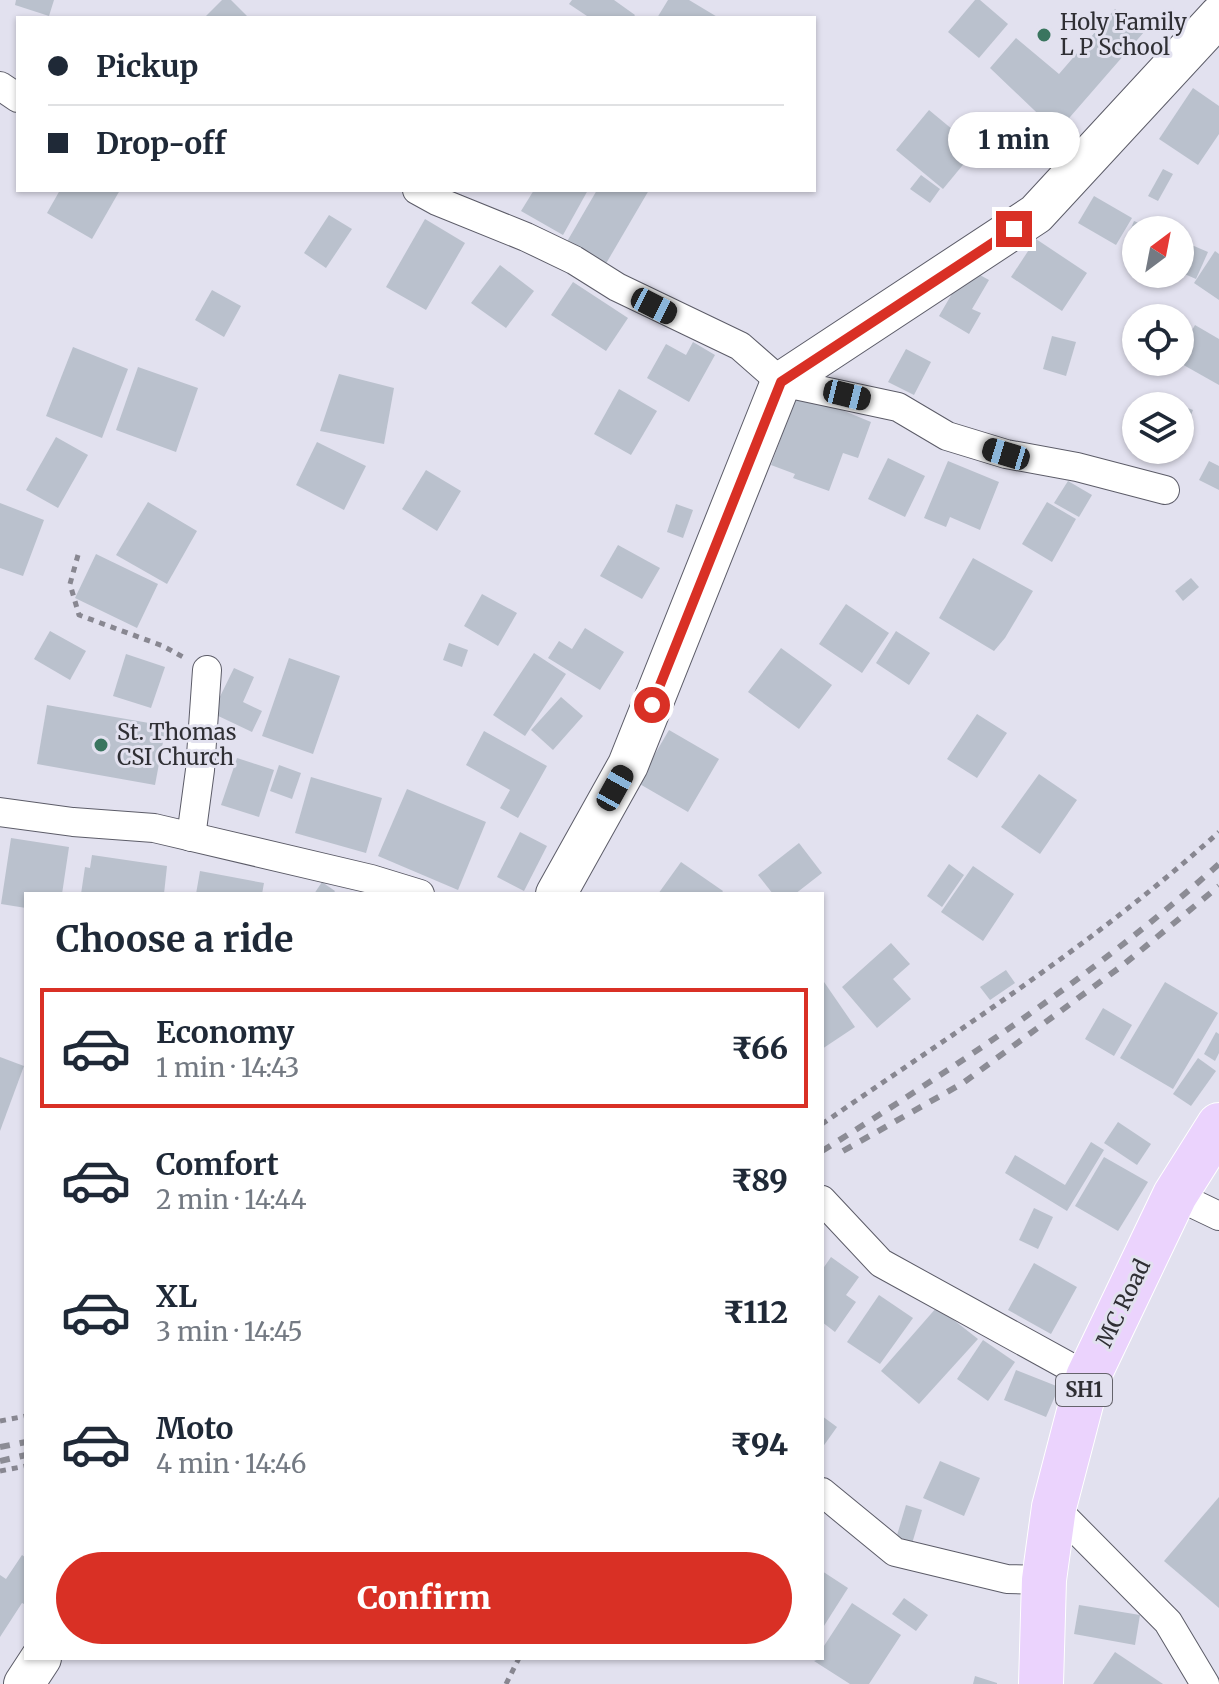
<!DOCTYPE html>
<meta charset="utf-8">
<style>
:root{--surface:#fff;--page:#f2f2f3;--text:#1f2937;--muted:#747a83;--line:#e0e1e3;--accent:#d93025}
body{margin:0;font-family:Merriweather,serif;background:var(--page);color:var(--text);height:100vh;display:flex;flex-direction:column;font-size:30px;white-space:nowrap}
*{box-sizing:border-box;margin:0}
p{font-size:26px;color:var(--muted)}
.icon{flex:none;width:44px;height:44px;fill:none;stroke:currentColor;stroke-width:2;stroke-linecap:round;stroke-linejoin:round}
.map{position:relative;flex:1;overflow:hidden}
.sheet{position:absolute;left:24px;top:892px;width:800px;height:768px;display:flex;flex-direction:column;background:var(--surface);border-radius:0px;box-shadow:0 2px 6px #0004}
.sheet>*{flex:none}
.top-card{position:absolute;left:16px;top:16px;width:800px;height:176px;border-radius:0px;box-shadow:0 2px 6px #0004;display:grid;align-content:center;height:176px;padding:0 32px;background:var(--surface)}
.needle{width:52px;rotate:32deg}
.buttons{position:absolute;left:1122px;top:216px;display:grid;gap:16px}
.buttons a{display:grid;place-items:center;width:72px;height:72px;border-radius:50%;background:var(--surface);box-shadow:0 2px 6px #0004;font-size:40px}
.end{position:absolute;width:36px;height:36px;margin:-18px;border:10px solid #d93025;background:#fff;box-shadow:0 0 0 4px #fff}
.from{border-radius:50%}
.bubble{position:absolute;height:56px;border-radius:28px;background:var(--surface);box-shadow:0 2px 6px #0004;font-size:26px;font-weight:800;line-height:56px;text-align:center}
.car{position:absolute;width:24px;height:48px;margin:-24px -12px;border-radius:10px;box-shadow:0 0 6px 2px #0007;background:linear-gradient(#222 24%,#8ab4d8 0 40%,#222 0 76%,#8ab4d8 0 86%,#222 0)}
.top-card b{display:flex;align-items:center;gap:28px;height:76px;font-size:30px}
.top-card b+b{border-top:2px solid var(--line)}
.top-card i{width:20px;height:20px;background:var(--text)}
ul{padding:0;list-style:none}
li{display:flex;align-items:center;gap:24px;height:120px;margin:0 16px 12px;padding:0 16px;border:4px solid transparent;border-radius:0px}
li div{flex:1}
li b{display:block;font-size:30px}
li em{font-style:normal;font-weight:800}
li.selected{border-color:var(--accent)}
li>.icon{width:72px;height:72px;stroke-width:1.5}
h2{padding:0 32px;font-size:36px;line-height:96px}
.button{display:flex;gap:16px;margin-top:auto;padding:16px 32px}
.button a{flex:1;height:92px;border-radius:48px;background:var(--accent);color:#fff;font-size:32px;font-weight:800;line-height:92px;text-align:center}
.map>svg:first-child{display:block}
.building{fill:#bac1cd}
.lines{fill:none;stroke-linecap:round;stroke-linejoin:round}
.street-casing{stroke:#5c5c68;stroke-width:30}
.secondary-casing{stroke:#5c5c68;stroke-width:42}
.primary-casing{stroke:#fff;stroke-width:46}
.path{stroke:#888791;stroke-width:5;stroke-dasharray:6 6;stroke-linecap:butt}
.street{stroke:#fff;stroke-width:28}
.secondary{stroke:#fff;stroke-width:40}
.primary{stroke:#ebd3fd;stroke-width:44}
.rail{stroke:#8c8c95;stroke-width:6;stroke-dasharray:10 10;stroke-linecap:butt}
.route{stroke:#d93025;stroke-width:10}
.poi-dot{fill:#3a755f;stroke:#e2e1ef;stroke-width:3}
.labels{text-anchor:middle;stroke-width:6;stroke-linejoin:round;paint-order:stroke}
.shield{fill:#e2e1ef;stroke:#65646c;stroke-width:2}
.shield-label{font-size:20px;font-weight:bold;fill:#2f2f34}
.poi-label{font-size:22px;fill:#2f2f34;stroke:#e2e1ef;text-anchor:start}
.street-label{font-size:22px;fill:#2f2f34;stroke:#e2e1ef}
</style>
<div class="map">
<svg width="1219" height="1684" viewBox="0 0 1219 1684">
<rect width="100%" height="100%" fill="#e2e1ef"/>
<g class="building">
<path d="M16 0H54L49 16 15 5Z"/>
<path d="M222 0H231L249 18H204Z"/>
<path d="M572 0H614L635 15 633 18H590L569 4Z"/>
<path d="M668 0H689L719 18H657Z"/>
<path d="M975 0H980L1008 24 979 58 948 32Z"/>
<path d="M1115 9 1144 32 1057 132 990 68 1016 38 1059 74Z"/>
<path d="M1193 88 1219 106V134L1198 165 1159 139Z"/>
<path d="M929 110 976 149 943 189 896 150Z"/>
<path d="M1163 169 1173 174 1158 201 1148 196Z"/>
<path d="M921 175 940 189 930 203 910 189Z"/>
<path d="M60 190H120L92 239 47 213Z"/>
<path d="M534 190H588L563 235 521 211Z"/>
<path d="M597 190H649L604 267 565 245Z"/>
<path d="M1094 196 1132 218 1116 245 1078 223Z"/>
<path d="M329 215 352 229 326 268 304 253Z"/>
<path d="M425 219 465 243 426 310 386 287Z"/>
<path d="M1134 221 1156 230H1136V253L1123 247Z"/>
<path d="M1036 239 1087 273 1062 311 1011 277Z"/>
<path d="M1180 240 1208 252 1196 279 1180 272Z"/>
<path d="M1215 251 1219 254V300L1194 283Z"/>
<path d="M500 265 534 291 506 328 471 303Z"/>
<path d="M967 268 989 280 972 309 981 313 969 334 939 316Z"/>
<path d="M573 282 628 318 606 351 551 315Z"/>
<path d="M212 290 241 306 224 337 195 320Z"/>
<path d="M1195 325 1219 339V385L1180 363V351Z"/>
<path d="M1052 336 1076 342 1066 376 1043 369Z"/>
<path d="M693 342 715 355 689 402 647 378 666 344 686 355Z"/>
<path d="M73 347 128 369 102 438 46 416Z"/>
<path d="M906 349 931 362 914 395 888 382Z"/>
<path d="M138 367 198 388 176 452 116 430Z"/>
<path d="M339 374 394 388 384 444 320 431Z"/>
<path d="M619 389 657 411 631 455 594 434Z"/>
<path d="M798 392 871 422 858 458 843 453 829 491 793 478 795 474 771 465Z"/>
<path d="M1149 393 1193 410 1180 443V406H1144Z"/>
<path d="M56 437 88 455 58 508 26 490Z"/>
<path d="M317 442 366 466 344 510 296 485Z"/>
<path d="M888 458 925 476 905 517 868 499Z"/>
<path d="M948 461 999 482 980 530 950 517 946 527 924 518Z"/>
<path d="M1209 461 1219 466V490L1199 480Z"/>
<path d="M426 470 461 491 437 531 402 509Z"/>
<path d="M1068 481 1092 495 1079 517 1054 503Z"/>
<path d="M148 502 197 531 167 584 116 555Z"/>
<path d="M1047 502 1076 519 1052 562 1022 544Z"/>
<path d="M0 503 44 520 23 576 0 568Z"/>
<path d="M676 504 693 510 683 538 667 532Z"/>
<path d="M618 545 660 568 642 599 600 576Z"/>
<path d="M96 554 158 584 137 628 75 598Z"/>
<path d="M973 558 1033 591 1005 638 994 651 939 618Z"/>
<path d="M1191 578 1199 587 1183 601 1175 591Z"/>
<path d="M482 594 517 613 498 646 464 626Z"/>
<path d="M846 604 889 633 862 673 819 644Z"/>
<path d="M585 628 624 652 600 690 548 658 559 641 572 649Z"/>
<path d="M50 631 86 651 70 680 34 659Z"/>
<path d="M896 631 930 653 909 685 876 663Z"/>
<path d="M449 643 468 650 462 667 443 660Z"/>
<path d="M781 648 832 685 799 729 748 692Z"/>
<path d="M534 653 566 674 525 736 493 715Z"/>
<path d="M126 654 165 667 151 708 113 696Z"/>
<path d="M289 658 340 676 313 754 262 736Z"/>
<path d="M234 668 254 677 243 702 262 711 252 732 212 713Z"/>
<path d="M561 697 583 716 553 750 531 730Z"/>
<path d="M47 705 166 726 155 785 37 764Z"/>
<path d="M977 714 1007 733 977 778 947 759Z"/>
<path d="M669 730 719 759 688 812 638 783Z"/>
<path d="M484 731 547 766 518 818 500 808 510 790 466 765Z"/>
<path d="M237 758 274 770 259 817 221 805Z"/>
<path d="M279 765 301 773 292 799 270 791Z"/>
<path d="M1039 774 1077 800 1040 854 1001 827Z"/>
<path d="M311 777 382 798 366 853 295 833Z"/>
<path d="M407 789 486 822 458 890 378 856Z"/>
<path d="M520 832 547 846 524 891 497 877Z"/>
<path d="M11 838 69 847 62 894H26V908L1 904Z"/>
<path d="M799 843 822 873 795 894H773L758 875Z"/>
<path d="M92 855 167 866 164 894H81L85 867 90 868Z"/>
<path d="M681 862 723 891 721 894H658Z"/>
<path d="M949 864 964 875 942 907 927 896Z"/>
<path d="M973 866 1014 894 983 941 941 912Z"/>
<path d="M200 871 264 883 262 894H196Z"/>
<path d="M322 882 335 891 333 894H314Z"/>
<path d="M891 943 910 964 893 979 911 999 877 1028 842 987Z"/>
<path d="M1006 970 1015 983 990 1000 980 987Z"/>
<path d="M822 979 855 1027 822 1049Z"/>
<path d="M1165 982 1218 1013 1173 1089 1120 1058Z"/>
<path d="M1103 1008 1132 1025 1114 1056 1085 1039Z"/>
<path d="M1216 1032 1219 1034V1053L1215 1061 1204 1054Z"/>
<path d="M0 1057 24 1066 0 1131Z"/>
<path d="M1198 1058 1216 1071 1191 1106 1173 1094Z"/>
<path d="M1118 1122 1151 1144 1137 1165 1104 1143Z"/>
<path d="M1091 1142 1104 1150 1067 1211 1005 1173 1015 1155 1065 1185Z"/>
<path d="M1104 1157 1148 1182 1118 1231 1075 1206Z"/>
<path d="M1034 1208 1053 1217 1038 1249 1019 1240Z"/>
<path d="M831 1257 859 1277 846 1295 856 1302 835 1332 822 1322V1270Z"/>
<path d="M1034 1263 1077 1287 1051 1334 1008 1310Z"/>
<path d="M879 1295 913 1318 880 1364 847 1342Z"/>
<path d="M937 1307 978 1339 919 1404 881 1371Z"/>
<path d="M983 1340 1015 1362 988 1401 957 1379Z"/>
<path d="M1016 1370 1059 1387 1046 1417 1004 1400Z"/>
<path d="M822 1416 837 1427 822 1448Z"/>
<path d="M940 1461 980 1478 964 1516 923 1498Z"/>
<path d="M1219 1497V1608L1164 1561Z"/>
<path d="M906 1505 922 1510 911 1547 895 1542Z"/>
<path d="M22 1555 26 1558V1605L22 1603 0 1637V1575L6 1579Z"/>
<path d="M822 1571 848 1588 822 1629Z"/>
<path d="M904 1598 928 1615 916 1631 892 1614Z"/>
<path d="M852 1603 901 1635 869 1684H850L814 1661 822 1658V1649Z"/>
<path d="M1079 1605 1140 1615 1135 1645 1074 1634Z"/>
<path d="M1115 1652 1163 1684H1093Z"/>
<path d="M975 1676 997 1683V1684H973Z"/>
</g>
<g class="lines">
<g class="street-casing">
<g id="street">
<path d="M0 86 18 98"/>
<path d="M417 190 437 201 526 237 574 260 617 287 740 346 781 382 898 407 947 436 1006 454 1077 467 1165 490"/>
<path d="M0 812 73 822 154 828 371 879 420 894"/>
<path d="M191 837 200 770 207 670"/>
<path d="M1175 1195 1219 1216"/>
<path d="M822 1200 881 1263 1088 1377"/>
<path d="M822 1492 895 1552 1007 1579 1044 1580"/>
<path d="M1054 1507 1168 1622 1205 1684"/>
</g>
</g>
<g class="secondary-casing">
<g id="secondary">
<path d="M556 894 628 765 781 382 1036 214 1219 16"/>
<path d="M24 1684 41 1658"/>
</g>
</g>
<g class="primary-casing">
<path id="primary" d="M1041 1684 1044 1580 1054 1507 1088 1377 1175 1195 1219 1125"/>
</g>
<g class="path">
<path d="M78 555 70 584 79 615 163 646 185 658"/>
<path d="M822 1124C957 1031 1097 942 1219 832"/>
<path d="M0 1421 26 1416"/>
<path d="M0 1471 26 1466"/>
<path d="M506 1684 519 1658"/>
</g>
<use href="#street" class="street"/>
<use href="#secondary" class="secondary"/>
<use href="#primary" class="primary"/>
<g class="rail">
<path d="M822 1151C961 1064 1097 973 1219 864"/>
<path d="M843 1151 963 1083 1123 965 1219 886"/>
<path d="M0 1447 26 1442"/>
<path d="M0 1461 26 1455"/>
</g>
</g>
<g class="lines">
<path class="route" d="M652 705 781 382 1014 229"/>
</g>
<g class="poi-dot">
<circle cx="1044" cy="35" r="8"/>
<circle cx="101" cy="745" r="8"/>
</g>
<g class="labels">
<rect class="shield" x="1056" y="1374" width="56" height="32" rx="6"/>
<g class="shield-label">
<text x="1084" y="1397">SH1</text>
</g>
<g class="poi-label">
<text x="1060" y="30">Holy Family<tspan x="1060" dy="25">L P School</tspan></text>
<text x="117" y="740">St. Thomas<tspan x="117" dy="25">CSI Church</tspan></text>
</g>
<g class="street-label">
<text transform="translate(1123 1303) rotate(-64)" y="8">MC Road</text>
</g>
</g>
</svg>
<div class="buttons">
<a><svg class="needle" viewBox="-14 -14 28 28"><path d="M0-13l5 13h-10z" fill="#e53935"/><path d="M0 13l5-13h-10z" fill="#747a83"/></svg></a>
<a><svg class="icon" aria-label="locate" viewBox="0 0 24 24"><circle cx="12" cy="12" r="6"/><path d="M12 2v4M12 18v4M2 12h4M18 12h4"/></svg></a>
<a><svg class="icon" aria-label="layers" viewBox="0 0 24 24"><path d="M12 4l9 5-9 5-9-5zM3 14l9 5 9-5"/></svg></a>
</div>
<i class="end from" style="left:652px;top:705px"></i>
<i class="end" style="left:1014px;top:229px"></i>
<div class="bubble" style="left:948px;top:112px;width:132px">1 min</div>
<i class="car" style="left:654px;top:306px;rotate:117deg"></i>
<i class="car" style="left:847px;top:395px;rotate:104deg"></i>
<i class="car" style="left:1006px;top:454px;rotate:287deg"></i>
<i class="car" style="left:615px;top:788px;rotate:29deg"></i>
<div class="top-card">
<b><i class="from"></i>Pickup</b>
<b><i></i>Drop-off</b>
</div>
<section class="sheet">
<h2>Choose a ride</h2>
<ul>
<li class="selected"><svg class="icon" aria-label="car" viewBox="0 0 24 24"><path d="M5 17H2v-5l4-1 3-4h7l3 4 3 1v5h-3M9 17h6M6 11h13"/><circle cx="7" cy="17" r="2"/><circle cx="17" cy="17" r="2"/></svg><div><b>Economy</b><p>1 min · 14:43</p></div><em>₹66</em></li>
<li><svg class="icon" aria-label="car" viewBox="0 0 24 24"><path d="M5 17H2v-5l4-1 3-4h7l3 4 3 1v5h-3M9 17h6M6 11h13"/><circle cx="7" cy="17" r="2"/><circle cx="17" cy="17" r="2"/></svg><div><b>Comfort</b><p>2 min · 14:44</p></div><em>₹89</em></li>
<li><svg class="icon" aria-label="car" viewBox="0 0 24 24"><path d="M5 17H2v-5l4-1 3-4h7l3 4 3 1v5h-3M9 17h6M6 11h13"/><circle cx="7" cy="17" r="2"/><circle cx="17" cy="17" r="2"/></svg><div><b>XL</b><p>3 min · 14:45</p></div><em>₹112</em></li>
<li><svg class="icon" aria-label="car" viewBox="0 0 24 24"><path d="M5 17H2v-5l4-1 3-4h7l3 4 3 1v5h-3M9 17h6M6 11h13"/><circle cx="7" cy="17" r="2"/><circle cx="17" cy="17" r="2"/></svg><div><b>Moto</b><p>4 min · 14:46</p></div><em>₹94</em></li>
</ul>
<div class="button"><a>Confirm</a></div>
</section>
</div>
